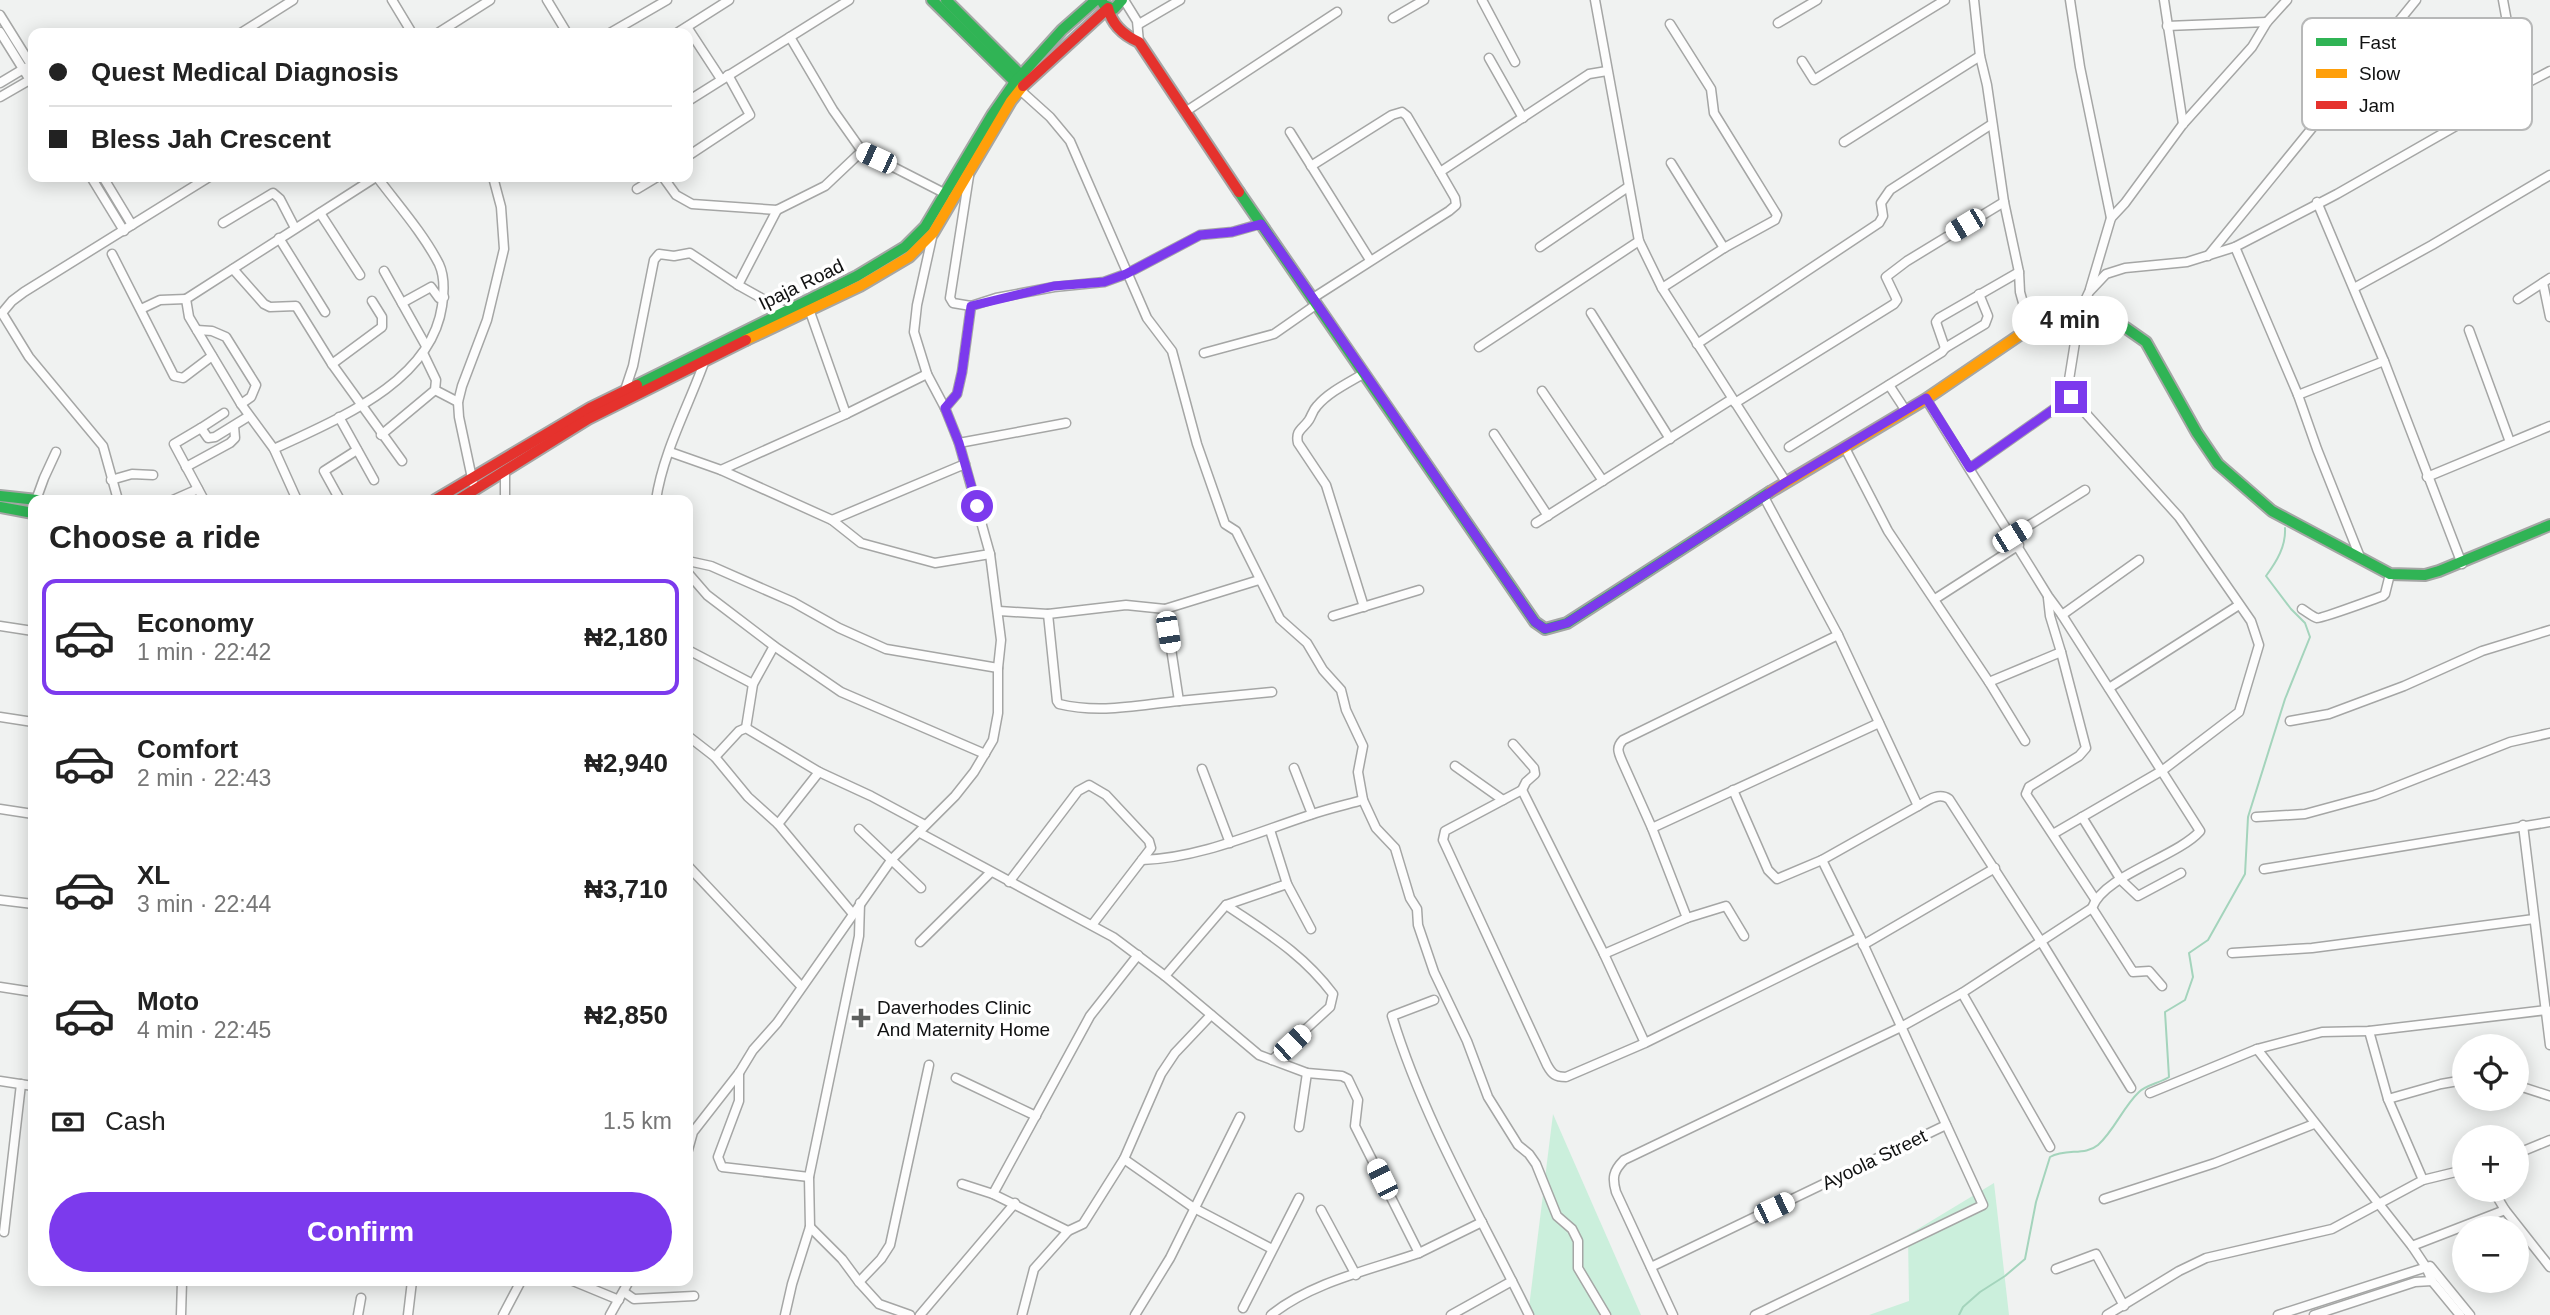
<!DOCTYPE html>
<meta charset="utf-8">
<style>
:root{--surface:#fff;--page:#f2f2f2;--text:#222;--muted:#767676;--line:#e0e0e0;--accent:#7c3aed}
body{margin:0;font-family:Arial,sans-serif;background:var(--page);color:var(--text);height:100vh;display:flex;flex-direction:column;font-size:26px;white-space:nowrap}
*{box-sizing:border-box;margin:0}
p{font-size:23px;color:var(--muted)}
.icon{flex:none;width:38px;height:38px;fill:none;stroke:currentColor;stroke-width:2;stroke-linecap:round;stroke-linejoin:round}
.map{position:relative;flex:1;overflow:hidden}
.sheet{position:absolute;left:28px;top:495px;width:665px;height:791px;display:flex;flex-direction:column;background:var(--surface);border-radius:14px;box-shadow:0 4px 18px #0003}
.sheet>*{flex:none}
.banner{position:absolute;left:28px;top:28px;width:665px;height:154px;border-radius:14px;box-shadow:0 4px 18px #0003;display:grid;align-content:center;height:154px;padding:0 21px;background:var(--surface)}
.fabs{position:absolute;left:2452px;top:1034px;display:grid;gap:14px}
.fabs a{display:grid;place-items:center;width:77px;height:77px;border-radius:50%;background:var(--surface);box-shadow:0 4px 18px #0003;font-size:35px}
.end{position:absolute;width:32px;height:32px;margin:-16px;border:9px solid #7c3aed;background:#fff;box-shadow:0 0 0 4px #fff}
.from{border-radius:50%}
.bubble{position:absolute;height:49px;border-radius:24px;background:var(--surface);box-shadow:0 4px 18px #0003;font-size:23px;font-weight:700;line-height:49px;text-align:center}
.car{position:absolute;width:21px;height:42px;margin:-21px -10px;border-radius:9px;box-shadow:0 0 5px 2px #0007;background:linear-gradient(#fff 24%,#345 0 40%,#fff 0 76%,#345 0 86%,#fff 0)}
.banner b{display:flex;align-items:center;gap:24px;height:66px;font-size:26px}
.banner b+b{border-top:2px solid var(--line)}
.banner i{width:18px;height:18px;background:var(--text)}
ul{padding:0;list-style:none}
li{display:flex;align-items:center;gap:21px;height:116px;margin:0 14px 10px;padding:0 7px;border:4px solid transparent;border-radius:14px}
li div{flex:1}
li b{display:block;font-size:26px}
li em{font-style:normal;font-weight:700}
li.on{border-color:var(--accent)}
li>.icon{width:63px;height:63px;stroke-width:1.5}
h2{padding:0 21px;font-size:32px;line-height:84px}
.pay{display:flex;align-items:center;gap:18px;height:77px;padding:0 21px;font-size:26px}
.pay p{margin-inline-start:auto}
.primary-button{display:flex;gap:14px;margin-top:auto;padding:14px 21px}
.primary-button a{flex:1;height:80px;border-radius:42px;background:var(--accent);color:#fff;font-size:28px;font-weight:700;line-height:80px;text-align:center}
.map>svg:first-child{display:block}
.green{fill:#cbefdc}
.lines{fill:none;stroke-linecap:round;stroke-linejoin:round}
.stream{stroke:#a4d4bc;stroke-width:2}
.street-casing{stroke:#a5a6a5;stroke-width:11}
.fast-casing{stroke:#a5a6a5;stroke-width:14}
.slow-casing{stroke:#a5a6a5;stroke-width:14}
.jam-casing{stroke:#a5a6a5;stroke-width:14}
.street{stroke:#fdfdfd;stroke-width:8}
.fast{stroke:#30b455;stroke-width:10}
.slow{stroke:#ff9f0a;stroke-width:10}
.jam{stroke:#e5322d;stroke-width:10}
.route{stroke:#7c3aed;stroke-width:9}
.poi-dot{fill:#5e605f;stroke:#fff;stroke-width:2.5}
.labels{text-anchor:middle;stroke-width:7;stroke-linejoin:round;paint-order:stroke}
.street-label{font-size:19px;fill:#101111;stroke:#fff}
.poi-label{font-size:19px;fill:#101111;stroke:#fff;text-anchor:start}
.key{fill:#fff;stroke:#b7b8b8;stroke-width:2}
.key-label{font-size:19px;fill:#101111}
</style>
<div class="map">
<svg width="2550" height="1315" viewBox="0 0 2550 1315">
<rect width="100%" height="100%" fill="#f0f2f1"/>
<g class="green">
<path d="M1553 1114 1641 1315H1528Z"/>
<path d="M1994 1183 2009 1315H1869L1909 1301 1908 1235Z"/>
</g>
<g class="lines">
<path class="stream" d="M1959 1315 1963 1307 1980 1292 2005 1276 2025 1259 2036 1202 2050 1157C2066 1148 2085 1156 2098 1145 2114 1131 2123 1107 2139 1092 2146 1085 2160 1083 2169 1077L2165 1012 2185 1000 2193 977 2189 953 2208 940 2245 874 2248 817 2285 699 2310 637 2305 623 2291 609 2266 576C2277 561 2286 546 2285 528"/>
<g class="street-casing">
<g id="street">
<path d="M392 0 412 33"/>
<path d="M547 0 567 33"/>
<path d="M1124 0 1137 21 1139 42"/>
<path d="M1482 0 1515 62"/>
<path d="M1595 0 1639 241 1662 288 1786 482"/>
<path d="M1974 0 1980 56 1987 85 2004 202 2019 272 2020 292 2030 328"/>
<path d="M2070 0 2080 67 2111 218"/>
<path d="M2164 0 2183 124"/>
<path d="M2503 0 2519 87"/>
<path d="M0 15 33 68"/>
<path d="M1393 18 1424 0"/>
<path d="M1778 23 1817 0"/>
<path d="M1139 24 1180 0"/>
<path d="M2167 26 2267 22"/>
<path d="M687 27 721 79"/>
<path d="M0 32 33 85"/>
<path d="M241 33 293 0"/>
<path d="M438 33 490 0"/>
<path d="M610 33 667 0"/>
<path d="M677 33 729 0"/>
<path d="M790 37 833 110 862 151 946 194"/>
<path d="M1489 58 1523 118"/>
<path d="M1802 61 1814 80 1945 0"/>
<path d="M0 83 25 68"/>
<path d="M1020 90 1050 117 1070 141 1147 318 1172 351 1197 444 1225 524 1236 531 1280 619 1307 643 1323 670 1341 690 1346 710 1363 746 1358 772 1363 800 1376 828 1395 848 1410 898 1417 909 1418 925 1434 972 1467 1041 1488 1097 1518 1145 1529 1154 1536 1164 1557 1216 1572 1229 1578 1241V1268L1606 1315"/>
<path d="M0 97 33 78"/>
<path d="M688 101 849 0"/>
<path d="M1185 112 1337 12"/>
<path d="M1290 132 1370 260"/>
<path d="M1844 142 1980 56"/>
<path d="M688 156 750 115 728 75"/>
<path d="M1671 163 1724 248"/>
<path d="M1311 166 1392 115 1402 112 1407 116 1440 172"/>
<path d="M969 176 950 298 953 303 971 306"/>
<path d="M91 177 124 231"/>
<path d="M103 177 132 225"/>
<path d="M663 177 676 195 692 204 777 210 825 186 862 151"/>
<path d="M637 189 657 177"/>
<path d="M2317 202 2384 361 2462 564"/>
<path d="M320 213 360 275"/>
<path d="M223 223 273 193 280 199 295 228"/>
<path d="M279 238 325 312"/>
<path d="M1540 247 1628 187"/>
<path d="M2235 247 2298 395 2317 449 2360 557"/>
<path d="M112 254 174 376 183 378 212 356"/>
<path d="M2208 256 2416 0"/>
<path d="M233 269 264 304 270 307 296 306 332 364 402 461"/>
<path d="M384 271 426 346"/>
<path d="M2543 283 2550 317"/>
<path d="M738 285 777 210"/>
<path d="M1662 288 1724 248 1775 220 1777 215 1714 113 1711 89 1670 24"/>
<path d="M2354 288 2432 245 2550 175"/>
<path d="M2090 289 2111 218 2125 203 2183 124 2252 47 2267 22 2287 0"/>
<path d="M1313 298 1449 211 1456 205 1455 198 1440 172 1589 74 1607 71"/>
<path d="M2518 299 2550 278"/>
<path d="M402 303 431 287 439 298 444 297"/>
<path d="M141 309 160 300 186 299"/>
<path d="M809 309 846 414"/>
<path d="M1591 313 1670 439"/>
<path d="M197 330 212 331 226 337 256 385 251 397 241 404"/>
<path d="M2469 330 2510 442"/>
<path d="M1697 344 1879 223 1883 216 1881 203 1890 190 1992 124"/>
<path d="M1479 347 1639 241"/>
<path d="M1945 348 1985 324 1988 316 1979 294"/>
<path d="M1204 353 1274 334 1317 304"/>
<path d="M332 364 382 327V317L372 301"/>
<path d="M1363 374C1348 383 1329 392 1317 406 1313 410 1312 415 1309 420 1303 429 1295 430 1298 443L1326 485 1364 607"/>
<path d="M1889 385 1906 411"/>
<path d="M435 390 458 402"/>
<path d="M625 390 633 366 654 260 659 254 674 256 690 253 738 285 788 313"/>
<path d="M1542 391 1603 481"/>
<path d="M2298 395 2384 361"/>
<path d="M1735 403 1894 304 1897 300 1886 277 1907 261 2004 202"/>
<path d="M945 408 957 394 962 372 971 306 996 298 1054 287 1104 282 1126 274 1200 235 1232 232 1260 224"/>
<path d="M339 417 374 480"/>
<path d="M201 428 224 413"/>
<path d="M1494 434 1548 516"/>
<path d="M381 435 435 390 436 380 423 353"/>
<path d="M959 443 1066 423"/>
<path d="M1789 447 1942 352 1945 348 1936 322 1939 318 2019 272"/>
<path d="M1845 448 1888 531 1989 682 2025 741"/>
<path d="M274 449C335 420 431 383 442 306 444 293 445 277 439 264 423 233 398 205 377 177"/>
<path d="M670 452 721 470 846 414 927 374"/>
<path d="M186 467 230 443 235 438 234 426"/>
<path d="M1970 468 2071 397"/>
<path d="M721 470 832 520 861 543 935 563 990 554"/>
<path d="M2427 477 2550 426"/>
<path d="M111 480 132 474 153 475"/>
<path d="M473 483 459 417 458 402 462 386 487 320 504 249 501 207 493 177"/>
<path d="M1764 497 1838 635 1918 806C1928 800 1939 792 1949 799L2042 943 2131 1088"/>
<path d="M36 500 44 478 56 452"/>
<path d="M118 500 103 446 29 357 2 313 12 301 24 292 209 177"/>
<path d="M173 500 198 489"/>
<path d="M204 500 174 444 201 428 208 438 215 437 249 416"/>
<path d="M297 500 274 449 241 404 189 317 186 299 376 177"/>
<path d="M340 500 324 471 357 450"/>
<path d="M505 500V473"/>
<path d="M656 500C663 452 689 405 705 360"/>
<path d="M832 520 965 464"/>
<path d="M1536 523 1732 399"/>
<path d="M2012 536 2085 490"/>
<path d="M688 561 711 566 793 602 839 628 886 649 998 668"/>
<path d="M688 573 707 595 774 646 841 692 985 754"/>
<path d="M2048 598 2050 616 2061 652 2086 748 2079 756 2029 787 2026 794 2095 899"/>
<path d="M1935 599 2019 545"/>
<path d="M1165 609 1179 701"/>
<path d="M2302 609C2307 612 2313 617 2317 618 2321 619 2374 599 2383 596L2385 594 2390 574"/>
<path d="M999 611 1048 614 1126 605 1165 609 1259 580"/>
<path d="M1048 614 1057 701 1059 704C1100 714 1138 705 1179 701 1210 698 1241 695 1272 692"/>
<path d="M2062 615 2139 560"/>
<path d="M1333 616 1419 590"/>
<path d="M0 626 33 631"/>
<path d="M688 650 753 684"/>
<path d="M1989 682 2061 652"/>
<path d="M2109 688 2239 605"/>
<path d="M0 717 33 722"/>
<path d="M2290 721 2329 714 2404 686 2482 651 2550 630"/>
<path d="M746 728 753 684 774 646"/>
<path d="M688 736 715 757 748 797 778 824 853 914"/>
<path d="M1513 744 1534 768 1535 774 1526 782 1522 790"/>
<path d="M715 757 739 731 746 728 819 772 871 796 925 825"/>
<path d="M1455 766 1503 800"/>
<path d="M1294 768 1312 814"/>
<path d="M1202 769 1230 843"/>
<path d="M1733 790 1768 870 1777 879 1822 860 1918 806"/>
<path d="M0 809 33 814"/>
<path d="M2082 817 2121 880 2138 896 2181 873"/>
<path d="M2256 817 2305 814 2375 795 2510 742 2550 733"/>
<path d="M778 824 819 772"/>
<path d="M2523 825 2550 1045"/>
<path d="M1652 828 1879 723"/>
<path d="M859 829 921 888"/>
<path d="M1270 830 1287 884 1311 929"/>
<path d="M920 833 1113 937 1165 976 1259 1055 1307 1073 1342 1076 1348 1079 1358 1100 1355 1126 1419 1253C1370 1270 1312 1282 1271 1315"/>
<path d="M2053 834 2163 770 2239 712 2259 645 2251 621 2179 517 2071 397 2068 386 2080 311 2089 292 2106 274 2125 268 2187 262 2235 247 2337 194 2477 114 2519 87 2550 71"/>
<path d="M1142 860C1200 858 1255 833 1310 815 1327 809 1345 805 1363 800"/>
<path d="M688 866 801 986"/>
<path d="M2264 869 2550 822"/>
<path d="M1009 882 1078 791 1089 785 1106 795 1149 841 1151 848 1092 925"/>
<path d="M0 900 33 904"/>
<path d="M1226 905C1267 933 1302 953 1333 994L1330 1007 1272 1060"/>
<path d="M2092 908 2133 972 2149 971 2162 986"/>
<path d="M1687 918 1726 906 1744 936"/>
<path d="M920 942 991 872"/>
<path d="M1863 945 1995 868"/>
<path d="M2232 953 2312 948 2534 919"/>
<path d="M1604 954 1687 918 1652 828 1622 761C1618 752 1616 747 1623 740L1838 635"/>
<path d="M1165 976 1226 905 1287 884"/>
<path d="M0 987 33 992"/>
<path d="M1962 993 2050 1147"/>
<path d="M1434 1000 1392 1016C1424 1121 1481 1217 1529 1315"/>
<path d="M2369 1031 2388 1099 2423 1180"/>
<path d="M1645 1043 1604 954 1522 790 1445 831 1443 840 1547 1065C1552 1074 1555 1077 1566 1077L1645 1043 1860 937"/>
<path d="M739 1073V1101L718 1157 722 1167 809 1177"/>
<path d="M956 1078 1036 1116"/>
<path d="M0 1081 33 1086"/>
<path d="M2516 1085 2550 1096"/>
<path d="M2150 1093 2257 1049"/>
<path d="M2388 1099 2441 1084 2464 1080"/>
<path d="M1299 1127 1307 1073"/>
<path d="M688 1150 693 1132 739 1073 753 1050 777 1023 892 859 955 796 974 772 993 740 998 713V668L1001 640 990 554 959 443 945 408 927 374 914 332 917 305 933 233"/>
<path d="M2516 1154 2550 1140"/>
<path d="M1124 1159 1194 1208 1272 1249"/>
<path d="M962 1184 993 1194 1068 1231"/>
<path d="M2493 1190 2505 1210 2550 1267"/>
<path d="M993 1194 1090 1016 1138 955"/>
<path d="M2104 1199 2215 1163 2314 1124"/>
<path d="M1321 1210 1356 1275"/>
<path d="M810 1227 842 1259 859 1282 879 1304 910 1315"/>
<path d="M4 1232 21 1084"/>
<path d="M2412 1246 2505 1210"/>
<path d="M1419 1253 1482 1222"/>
<path d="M1651 1267 1946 1125"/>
<path d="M2056 1269 2096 1254 2124 1306"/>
<path d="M573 1281 619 1300"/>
<path d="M859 1282 881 1259 890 1245 929 1065"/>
<path d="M624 1292 634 1299 694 1296"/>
<path d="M1243 1308 1299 1198"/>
<path d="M181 1315 182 1281"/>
<path d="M358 1315 361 1298"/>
<path d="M408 1315 412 1281"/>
<path d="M503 1315 521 1281"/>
<path d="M610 1315 629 1281"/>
<path d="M785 1315 792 1284 810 1227 809 1177 859 936 860 903"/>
<path d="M920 1315 1015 1203"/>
<path d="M1022 1315 1034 1269 1068 1231 1083 1224 1124 1159 1161 1074 1175 1053 1211 1015"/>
<path d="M1135 1315 1170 1258 1240 1117"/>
<path d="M1451 1315 1512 1281"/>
<path d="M1673 1315 1616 1192C1612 1178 1613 1171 1624 1160L1901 1027 1962 993 2092 908C2104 875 2177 857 2200 831L2062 615 2048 596 1926 399"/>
<path d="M1755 1315 1983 1205 1860 937 1822 860"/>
<path d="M2107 1315 2179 1271 2206 1258 2332 1229 2423 1180 2464 1170"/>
<path d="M2278 1315 2430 1266 2470 1315"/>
<path d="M2314 1315 2415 1282 2432 1281"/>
<path d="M2460 1315 2432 1281 2426 1267 2412 1246 2257 1049 2322 1032 2369 1031 2547 1010"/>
</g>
</g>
<g class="fast-casing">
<g id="fast">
<path d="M932 0 1015 82"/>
<path d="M946 0 1021 75"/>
<path d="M1101 0 1104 5 1114 9 1122 0"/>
<path d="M1239 192 1535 622 1545 629 1567 623 1770 492"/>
<path d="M2058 321 2078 319 2126 328 2146 342 2197 433 2218 464 2272 511 2390 574 2425 575 2439 571 2550 525"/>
<path d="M637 385 857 276 905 247 925 227 992 115 1015 82 1062 30 1096 0"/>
<path d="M0 496 37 500"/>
<path d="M0 507 33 513"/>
</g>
</g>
<g class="slow-casing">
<g id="slow">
<path d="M746 340 860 286 909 257 933 233 1011 101 1023 86"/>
<path d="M1770 492 1926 399 2030 328 2043 322 2058 321"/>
</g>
</g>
<g class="jam-casing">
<g id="jam">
<path d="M1023 86 1108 8C1112 25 1123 35 1139 42L1239 192"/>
<path d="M435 500 590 408 637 385"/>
<path d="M458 500 588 419 746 340"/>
</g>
</g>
<use href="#street" class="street"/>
<use href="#fast" class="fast"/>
<use href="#slow" class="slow"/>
<use href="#jam" class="jam"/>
</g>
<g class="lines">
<path class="route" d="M977 506 959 443 945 408 957 394 962 372 971 306 1054 286 1104 282 1126 274 1200 235 1232 232 1261 224C1354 355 1444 490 1535 622L1545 629 1567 623 1786 482 1926 398 1970 468 2071 397"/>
</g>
<path class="poi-dot" d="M857.5 1007.5h7v7h7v7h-7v7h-7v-7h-7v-7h7z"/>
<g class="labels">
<g class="street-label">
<text transform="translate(801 284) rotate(-26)" y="7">Ipaja Road</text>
<text transform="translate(1874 1159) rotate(-26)" y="7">Ayoola Street</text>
</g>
<g class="poi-label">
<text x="877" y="1014">Daverhodes Clinic<tspan x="877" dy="22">And Maternity Home</tspan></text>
</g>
</g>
<rect x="2302" y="18" width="230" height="112" rx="10" class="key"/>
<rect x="2316" y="38" width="31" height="8" fill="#30b455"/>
<rect x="2316" y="69" width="31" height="9" fill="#ff9f0a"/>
<rect x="2316" y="101" width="31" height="8" fill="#e5322d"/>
<g class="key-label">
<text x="2359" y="49">Fast</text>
<text x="2359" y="80">Slow</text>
<text x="2359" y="112">Jam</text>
</g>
</svg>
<div class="fabs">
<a><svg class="icon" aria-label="locate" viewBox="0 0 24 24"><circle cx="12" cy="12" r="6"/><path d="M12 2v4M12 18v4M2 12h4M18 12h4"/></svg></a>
<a>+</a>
<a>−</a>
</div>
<i class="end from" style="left:977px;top:506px"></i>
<i class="end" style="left:2071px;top:397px"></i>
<div class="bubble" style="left:2012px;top:296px;width:116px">4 min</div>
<i class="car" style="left:876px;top:158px;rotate:295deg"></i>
<i class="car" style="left:1965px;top:225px;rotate:239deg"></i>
<i class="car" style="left:2012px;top:536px;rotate:58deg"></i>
<i class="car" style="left:1168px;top:632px;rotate:171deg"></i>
<i class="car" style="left:1292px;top:1043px;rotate:47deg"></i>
<i class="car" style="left:1382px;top:1179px;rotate:334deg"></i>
<i class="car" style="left:1774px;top:1208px;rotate:64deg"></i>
<div class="banner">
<b><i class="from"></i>Quest Medical Diagnosis</b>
<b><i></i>Bless Jah Crescent</b>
</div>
<section class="sheet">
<h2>Choose a ride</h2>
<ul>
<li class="on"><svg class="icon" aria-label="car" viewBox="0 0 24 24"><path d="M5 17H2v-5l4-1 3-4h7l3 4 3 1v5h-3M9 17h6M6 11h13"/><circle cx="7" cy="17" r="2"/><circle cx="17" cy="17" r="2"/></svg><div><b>Economy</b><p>1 min · 22:42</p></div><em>₦2,180</em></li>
<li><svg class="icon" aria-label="car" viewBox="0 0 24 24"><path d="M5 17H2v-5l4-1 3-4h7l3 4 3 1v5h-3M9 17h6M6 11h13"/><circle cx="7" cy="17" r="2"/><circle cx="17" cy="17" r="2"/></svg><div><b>Comfort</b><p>2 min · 22:43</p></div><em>₦2,940</em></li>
<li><svg class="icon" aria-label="car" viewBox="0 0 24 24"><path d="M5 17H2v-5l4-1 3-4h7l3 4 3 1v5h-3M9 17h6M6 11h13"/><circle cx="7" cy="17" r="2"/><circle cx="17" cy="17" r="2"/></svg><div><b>XL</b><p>3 min · 22:44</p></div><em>₦3,710</em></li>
<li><svg class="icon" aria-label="car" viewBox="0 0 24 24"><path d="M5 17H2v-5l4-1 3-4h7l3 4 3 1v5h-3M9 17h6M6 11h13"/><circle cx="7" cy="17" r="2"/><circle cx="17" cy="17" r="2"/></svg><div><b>Moto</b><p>4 min · 22:45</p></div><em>₦2,850</em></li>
</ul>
<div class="pay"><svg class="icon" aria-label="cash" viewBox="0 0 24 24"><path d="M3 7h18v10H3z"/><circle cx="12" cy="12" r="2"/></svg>Cash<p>1.5 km</p></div>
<div class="primary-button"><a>Confirm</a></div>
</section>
</div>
